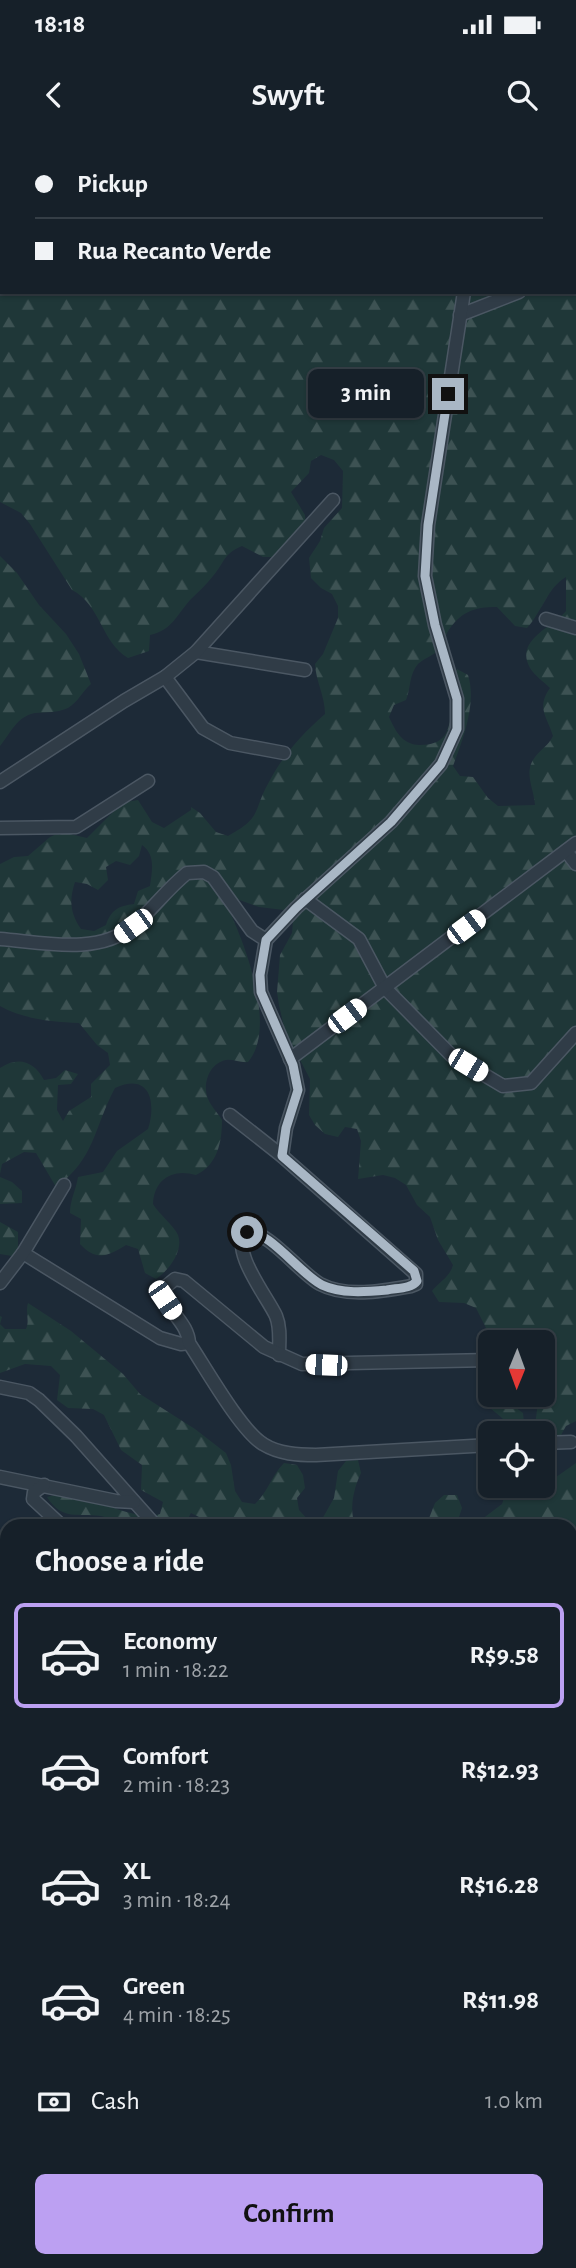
<!DOCTYPE html>
<meta charset="utf-8">
<style>
:root{--surface:#162029;--page:#232d35;--text:#f1f3f6;--muted:#9ea3a8;--line:#353e46;--accent:#bca0f2}
body{margin:0;font-family:"Alegreya Sans",sans-serif;background:var(--page);color:var(--text);height:100vh;display:flex;flex-direction:column;font-size:26px;white-space:nowrap}
*{box-sizing:border-box;margin:0}
p{font-size:23px;color:var(--muted)}
.icon{flex:none;width:38px;height:38px;fill:none;stroke:currentColor;stroke-width:2;stroke-linecap:round;stroke-linejoin:round}
.map{position:relative;flex:1;overflow:hidden}
.side{position:absolute;left:0px;top:1379px;width:578px;height:749px;display:flex;flex-direction:column;background:var(--surface);border-radius:21px 21px 0 0;box-shadow:0 2px 5px #0004,0 0 0 2px var(--line)}
.side>*{flex:none}
.top-card{position:absolute;left:0px;top:0px;width:578px;height:154px;box-shadow:0 2px 5px #0004,0 0 0 2px var(--line);display:grid;align-content:center;height:154px;padding:0 35px;background:var(--surface)}
.needle{width:46px;rotate:181deg}
.controls{position:absolute;left:478px;top:1190px;display:grid;gap:14px}
.controls a{display:grid;place-items:center;width:77px;height:77px;border-radius:10px;background:var(--surface);box-shadow:0 2px 5px #0004,0 0 0 2px var(--line);font-size:35px}
.end{position:absolute;width:32px;height:32px;margin:-16px;border:9px solid #a9b7c5;background:#111;box-shadow:0 0 0 4px #111}
.from{border-radius:50%}
.bubble{position:absolute;height:49px;border-radius:10px;background:var(--surface);box-shadow:0 2px 5px #0004,0 0 0 2px var(--line);font-size:23px;font-weight:700;line-height:49px;text-align:center}
.car{position:absolute;width:21px;height:42px;margin:-21px -10px;border-radius:9px;box-shadow:0 0 5px 2px #0007;background:linear-gradient(#fff 24%,#345 0 40%,#fff 0 76%,#345 0 86%,#fff 0)}
.top-card b{display:flex;align-items:center;gap:24px;height:66px;font-size:26px}
.top-card b+b{border-top:2px solid var(--line)}
.top-card i{width:18px;height:18px;background:var(--text)}
ul{padding:0;list-style:none}
li{display:flex;align-items:center;gap:21px;height:105px;margin:0 14px 10px;padding:0 21px;border:4px solid transparent;border-radius:10px}
li div{flex:1}
li b{display:block;font-size:26px}
li em{font-style:normal;font-weight:700}
li.on{border-color:var(--accent)}
li>.icon{width:63px;height:63px;stroke-width:1.5}
h2{padding:0 35px;font-size:32px;line-height:84px}
.pay{display:flex;align-items:center;gap:18px;height:77px;padding:0 35px;font-size:26px}
.pay p{margin-inline-start:auto}
.primary-button{display:flex;gap:14px;margin-top:auto;padding:14px 35px}
.primary-button a{flex:1;height:80px;border-radius:10px;background:var(--accent);color:#111;font-size:28px;font-weight:700;line-height:80px;text-align:center}
.status{display:flex;justify-content:space-between;align-items:center;height:49px;padding:0 35px;background:var(--surface);direction:ltr}
.status svg{height:19px;fill:currentColor}
header{display:flex;justify-content:space-between;align-items:center;height:91px;padding:0 35px;background:var(--surface);font-size:32px;font-weight:700}
.map>svg:first-child{display:block}
.forest{fill:url(#forest-firs);fill-rule:evenodd}
.lines{fill:none;stroke-linecap:round;stroke-linejoin:round}
.minor-casing{stroke:#4b5763;stroke-width:15}
.minor{stroke:#303c47;stroke-width:12}
.route{stroke:#a9b7c5;stroke-width:9}
</style>
<div class="status"><b>18:18</b><svg viewBox="0 0 49 12"><path d="M0 12V9h3v3zM5 12V6h3v6zM10 12V3h3v9zM15 12V0h3v12zM26 1h20v11H26zM47 4h2v5h-2z"/></svg></div>
<header><svg class="icon" aria-label="back" viewBox="0 0 24 24"><path d="M15 5l-7 7 7 7"/></svg>Swyft<svg class="icon" aria-label="search" viewBox="0 0 24 24"><circle cx="10" cy="10" r="6"/><path d="M15 15l6 6"/></svg></header>
<div class="map">
<svg width="576" height="2128" viewBox="0 0 576 2128">
<defs>
<pattern id="forest-firs" width="22" height="20" patternUnits="userSpaceOnUse" patternTransform="scale(1.75)"><rect width="22" height="20" fill="#1f3738"/><path d="M5 1l3.5 6h-7zM16 11l3.5 6h-7z" fill="#3d5253"/></pattern>
</defs>
<rect width="100%" height="100%" fill="#1d2a37"/>
<g class="forest">
<path d="M0 0 409 2H2V152H576V137V1281L566 1286 560 1297 543 1308 542 1293H534L539 1255H542V1202H498L490 1196 476 1168 464 1163 439 1162 432 1151C439 1142 450 1137 453 1125L438 1100 430 1077 417 1065 406 1045 395 1038 383 1035 358 1039 361 1001 357 989 345 987 338 997 325 994 315 985 309 975 310 939 285 891 279 865 277 852 280 815 292 793 293 781 284 770 259 767 234 758 229 770C246 807 277 888 248 922 241 923 233 919 226 920 210 923 203 942 207 956 209 964 218 973 222 980 222 1003 217 1025 196 1035 173 1028 154 1039 153 1064 159 1074 175 1087 178 1095 184 1111 168 1131 156 1139L145 1133 138 1109 126 1105C107 1117 96 1121 80 1104L81 1079 70 1073C70 1060 76 1050 78 1037L103 1032 117 1011 148 989C157 961 149 932 115 948 94 987 95 1019 56 1047L36 1013 24 1012 2 1024 0 1034V928C18 916 34 921 44 940L56 938 65 930 78 934 71 944 58 945 57 970 63 981 69 971 91 957V944L110 925 108 913 97 905 79 883C52 882 23 879 0 866V724L14 717 28 716 50 697 61 692 87 698 115 670 126 662 138 660 152 682 164 688 191 670V667L200 673 216 692 228 696C263 677 252 672 269 642 283 615 302 594 325 574 325 556 316 542 315 524L323 514 338 478V466L332 454 321 448 311 438 309 418 320 401 324 388 342 368 343 331 334 320 321 315 311 321 309 333 291 352 305 375 306 389 275 417H263L242 406C223 414 225 422 213 436 206 445 198 452 190 460 176 476 172 490 150 495L149 511 128 518C101 502 101 465 72 450L30 384 21 373 0 362ZM566 437V471C553 487 514 500 530 528 534 535 544 542 550 548 536 568 547 576 553 596 548 606 541 609 535 617 523 632 534 648 535 665L498 666 488 658 473 637 460 636 453 626C463 599 477 563 468 535L457 529C442 556 467 606 419 605 402 604 396 592 389 577L394 565 406 560C411 548 409 534 418 524 424 518 435 515 441 508 444 504 445 498 447 493 460 472 473 467 497 467L515 486 527 488C542 472 547 448 566 437ZM142 705C156 715 152 731 150 746L138 751 134 764C118 766 111 770 106 785L94 791 81 789C70 773 69 760 75 742L87 744 98 750 108 740 106 727 116 721 130 725 139 716Z"/>
<path d="M0 416 17 433 39 465 66 494 79 514 91 544C82 552 78 562 68 568 57 573 47 572 35 573 17 576 10 594 0 606Z"/>
<path d="M0 1037 12 1042 22 1051V1063L0 1064Z"/>
<path d="M0 1082 18 1092V1117L0 1114Z"/>
<path d="M28 1163 71 1191 123 1234 140 1254 195 1289 226 1313 231 1325 235 1351 242 1362 255 1364C268 1352 271 1336 284 1323L297 1325 303 1335 305 1348 297 1358 299 1370 309 1381H321L334 1358 338 1331 346 1321 358 1320 361 1333C354 1347 348 1371 356 1386H203V1379L191 1373 184 1386C166 1386 144 1390 128 1386 119 1384 111 1378 101 1376 78 1373 62 1381 47 1357 84 1345 125 1383 160 1374L163 1362 141 1350 142 1325 121 1310 104 1275 93 1269 68 1268 57 1260 60 1235 51 1226 25 1224 0 1233V1176L2 1177 0 1184 5 1189H26C30 1180 25 1172 28 1163Z"/>
<path d="M477 1252H490V1255L502 1258 523 1273 525 1293H503V1279C493 1269 483 1265 477 1252Z"/>
<path d="M576 1323V1557L570 1553V1386H473L502 1364 506 1352 502 1346 542 1347Z"/>
<path d="M444 1355H457L462 1368 456 1386H426L435 1363Z"/>
<path d="M571 1575 576 1579V1641L571 1637Z"/>
<path d="M0 1577 7 1578 6 1871 0 1869Z"/>
<path d="M576 1705V1802L571 1801 570 1711Z"/>
<path d="M570 1874 576 1878V1959H571Z"/>
<path d="M571 1993 576 1999V2128H63L61 2121H570Z"/>
<path d="M7 2084V2121H24L15 2128H0V2087Z"/>
</g>
<g class="lines">
<g class="minor-casing">
<g id="minor">
<path d="M485 2V0"/>
<path d="M460 175 519 152"/>
<path d="M546 479 576 488"/>
<path d="M196 512 305 530"/>
<path d="M165 537 203 588 230 603 284 613"/>
<path d="M0 642 124 561 165 537 196 512 333 360"/>
<path d="M0 688 76 687 148 641"/>
<path d="M566 711 576 724"/>
<path d="M305 759 359 799 385 848 451 915 503 946 531 943 576 893"/>
<path d="M0 799C41 802 98 816 133 786 152 770 167 749 187 733L204 732 213 737 252 791 266 800 260 835 261 852 293 925 298 950 286 988 282 1016"/>
<path d="M266 800 296 768 391 682 441 624 457 589V559L435 485 425 436 428 385 464 152"/>
<path d="M290 919 576 703"/>
<path d="M230 975 282 1016 416 1134V1144L411 1146C383 1151 346 1158 320 1144 300 1133 268 1090 247 1092 228 1108 268 1158 276 1176 281 1188 279 1202 279 1215"/>
<path d="M23 1113 160 1198 181 1204 189 1203"/>
<path d="M0 1143 23 1113 64 1045"/>
<path d="M490 1220 302 1224 264 1207 184 1141 175 1139 164 1148C163 1170 188 1181 189 1203 205 1227 241 1291 263 1304 279 1314 298 1315 316 1315L490 1305"/>
<path d="M0 1247 29 1253 39 1260 76 1296 156 1386"/>
<path d="M542 1303 571 1302"/>
<path d="M0 1337 116 1361 134 1362"/>
<path d="M44 1345 34 1352 33 1359 62 1386"/>
<path d="M0 1426 7 1429"/>
<path d="M0 1502 7 1504"/>
<path d="M570 1559 576 1563"/>
<path d="M570 1814H576"/>
<path d="M0 1910 7 1915"/>
<path d="M570 1960H576"/>
<path d="M570 1980 576 1986"/>
<path d="M0 1984 7 1986"/>
<path d="M0 2010 7 2019"/>
<path d="M570 2057 576 2056"/>
<path d="M570 2096 575 2117 574 2128"/>
<path d="M56 2121 58 2128"/>
</g>
</g>
<use href="#minor" class="minor"/>
</g>
<g class="lines">
<path class="route" d="M247 1092C269 1090 300 1134 322 1145 341 1154 366 1152 387 1150 397 1148 411 1149 417 1141L414 1131 282 1016 286 988 298 950 293 925 261 852 260 835 266 800 296 768 391 682 441 624 457 589V559L435 485 425 436 428 385 448 254"/>
</g>
</svg>
<div class="controls">
<a><svg class="needle" viewBox="-14 -14 28 28"><path d="M0-13l5 13h-10z" fill="#e53935"/><path d="M0 13l5-13h-10z" fill="#9ea3a8"/></svg></a>
<a><svg class="icon" aria-label="locate" viewBox="0 0 24 24"><circle cx="12" cy="12" r="6"/><path d="M12 2v4M12 18v4M2 12h4M18 12h4"/></svg></a>
</div>
<i class="end from" style="left:247px;top:1092px"></i>
<i class="end" style="left:448px;top:254px"></i>
<div class="bubble" style="left:308px;top:229px;width:116px">3 min</div>
<i class="car" style="left:133px;top:786px;rotate:234deg"></i>
<i class="car" style="left:466px;top:787px;rotate:53deg"></i>
<i class="car" style="left:347px;top:876px;rotate:53deg"></i>
<i class="car" style="left:468px;top:925px;rotate:121deg"></i>
<i class="car" style="left:165px;top:1160px;rotate:146deg"></i>
<i class="car" style="left:326px;top:1225px;rotate:272deg"></i>
<div class="top-card">
<b><i class="from"></i>Pickup</b>
<b><i></i>Rua Recanto Verde</b>
</div>
<section class="side">
<h2>Choose a ride</h2>
<ul>
<li class="on"><svg class="icon" aria-label="car" viewBox="0 0 24 24"><path d="M5 17H2v-5l4-1 3-4h7l3 4 3 1v5h-3M9 17h6M6 11h13"/><circle cx="7" cy="17" r="2"/><circle cx="17" cy="17" r="2"/></svg><div><b>Economy</b><p>1 min · 18:22</p></div><em>R$9.58</em></li>
<li><svg class="icon" aria-label="car" viewBox="0 0 24 24"><path d="M5 17H2v-5l4-1 3-4h7l3 4 3 1v5h-3M9 17h6M6 11h13"/><circle cx="7" cy="17" r="2"/><circle cx="17" cy="17" r="2"/></svg><div><b>Comfort</b><p>2 min · 18:23</p></div><em>R$12.93</em></li>
<li><svg class="icon" aria-label="car" viewBox="0 0 24 24"><path d="M5 17H2v-5l4-1 3-4h7l3 4 3 1v5h-3M9 17h6M6 11h13"/><circle cx="7" cy="17" r="2"/><circle cx="17" cy="17" r="2"/></svg><div><b>XL</b><p>3 min · 18:24</p></div><em>R$16.28</em></li>
<li><svg class="icon" aria-label="car" viewBox="0 0 24 24"><path d="M5 17H2v-5l4-1 3-4h7l3 4 3 1v5h-3M9 17h6M6 11h13"/><circle cx="7" cy="17" r="2"/><circle cx="17" cy="17" r="2"/></svg><div><b>Green</b><p>4 min · 18:25</p></div><em>R$11.98</em></li>
</ul>
<div class="pay"><svg class="icon" aria-label="cash" viewBox="0 0 24 24"><path d="M3 7h18v10H3z"/><circle cx="12" cy="12" r="2"/></svg>Cash<p>1.0 km</p></div>
<div class="primary-button"><a>Confirm</a></div>
</section>
</div>
